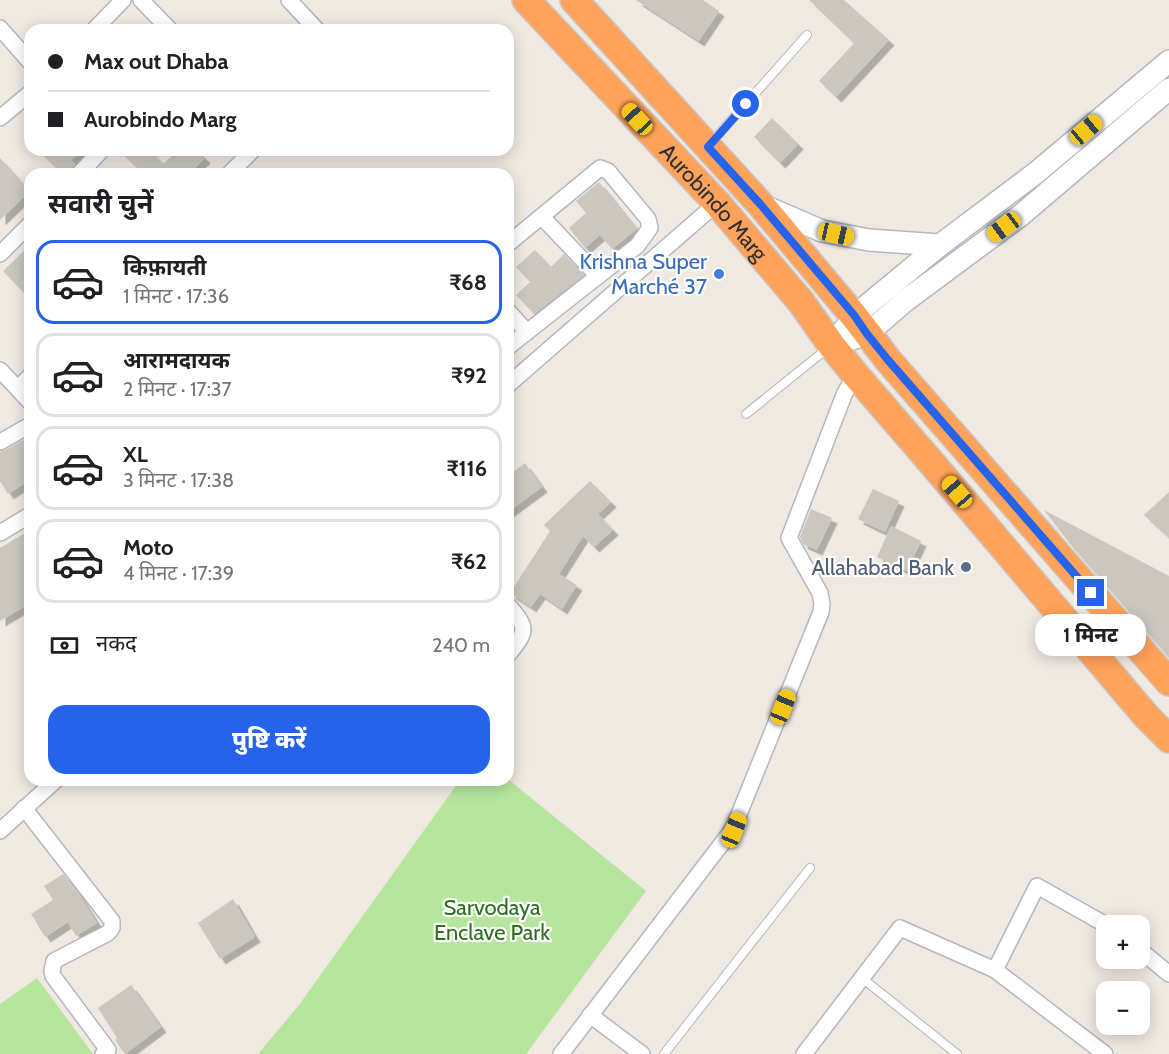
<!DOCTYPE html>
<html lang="hi">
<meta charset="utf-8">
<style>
:root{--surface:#fff;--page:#f2f2f2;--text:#202124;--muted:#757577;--line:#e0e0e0;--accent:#2563eb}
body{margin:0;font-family:Cabin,"Noto Sans Devanagari",sans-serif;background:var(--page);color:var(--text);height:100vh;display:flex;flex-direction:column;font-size:22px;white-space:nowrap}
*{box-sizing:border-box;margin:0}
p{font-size:20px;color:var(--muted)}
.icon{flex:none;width:33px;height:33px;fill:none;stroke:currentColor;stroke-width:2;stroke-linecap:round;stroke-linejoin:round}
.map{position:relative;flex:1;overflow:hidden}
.sheet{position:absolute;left:24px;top:168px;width:490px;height:618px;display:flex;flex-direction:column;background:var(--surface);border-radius:18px;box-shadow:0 3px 15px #0003}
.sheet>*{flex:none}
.hud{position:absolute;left:24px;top:24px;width:490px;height:132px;border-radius:18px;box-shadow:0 3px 15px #0003;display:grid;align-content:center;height:132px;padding:0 24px;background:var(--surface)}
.tools{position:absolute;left:1096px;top:915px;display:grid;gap:12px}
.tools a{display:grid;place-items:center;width:54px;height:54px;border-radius:12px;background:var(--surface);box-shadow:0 3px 15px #0003;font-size:30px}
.end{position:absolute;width:27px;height:27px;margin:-14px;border:8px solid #2563eb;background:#fff;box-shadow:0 0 0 3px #fff}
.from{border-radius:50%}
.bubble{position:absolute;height:42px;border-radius:18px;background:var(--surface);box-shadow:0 3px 15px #0003;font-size:20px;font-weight:800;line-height:42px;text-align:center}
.car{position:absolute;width:18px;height:36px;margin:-18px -9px;border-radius:8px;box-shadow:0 0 4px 2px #0007;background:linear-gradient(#f5c518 24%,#345 0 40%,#f5c518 0 76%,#345 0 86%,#f5c518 0)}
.hud b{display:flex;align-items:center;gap:21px;height:57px;font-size:22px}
.hud b+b{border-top:2px solid var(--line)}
.hud i{width:15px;height:15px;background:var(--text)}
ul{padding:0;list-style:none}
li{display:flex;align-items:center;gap:18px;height:84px;margin:0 12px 9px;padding:0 12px;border:3px solid var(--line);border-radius:18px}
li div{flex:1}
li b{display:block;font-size:22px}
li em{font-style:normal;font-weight:800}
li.selected{border-color:var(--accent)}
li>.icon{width:54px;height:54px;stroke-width:1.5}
h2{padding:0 24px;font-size:27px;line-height:72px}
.pay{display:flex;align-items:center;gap:15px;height:66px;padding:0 24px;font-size:22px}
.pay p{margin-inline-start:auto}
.button{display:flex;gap:12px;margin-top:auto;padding:12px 24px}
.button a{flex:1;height:69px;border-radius:18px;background:var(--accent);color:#fff;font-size:24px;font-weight:800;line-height:69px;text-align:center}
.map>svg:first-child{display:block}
.green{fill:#b6e59e}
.building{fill:#cbc7bf;filter:url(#shadow)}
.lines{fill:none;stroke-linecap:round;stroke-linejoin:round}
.lane-casing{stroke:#b4b7c1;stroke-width:10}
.street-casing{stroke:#b4b7c1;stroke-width:18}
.secondary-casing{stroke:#b4b7c1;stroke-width:24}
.highway-casing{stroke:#c9c9c9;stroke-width:30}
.lane{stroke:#fff;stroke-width:8}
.street{stroke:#fff;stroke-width:15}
.secondary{stroke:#fff;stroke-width:21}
.highway{stroke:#ffa35c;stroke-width:27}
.route{stroke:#2563eb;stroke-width:8}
.shop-dot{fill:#3f7fe0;stroke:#fff;stroke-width:2}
.service-dot{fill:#5c6f8a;stroke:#fff;stroke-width:2}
.labels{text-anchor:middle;stroke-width:4.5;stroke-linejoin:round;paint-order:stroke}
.street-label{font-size:22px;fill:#2e2e2e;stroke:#fff}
.shop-label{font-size:22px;fill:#366cbe;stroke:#fff;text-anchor:end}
.service-label{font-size:22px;fill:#4e5e75;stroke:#fff;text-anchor:end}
.park-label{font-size:22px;fill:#2c6e1b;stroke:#fff}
</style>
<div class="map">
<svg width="1169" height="1054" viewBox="0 0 1169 1054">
<defs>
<filter id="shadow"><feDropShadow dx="5.5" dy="5.5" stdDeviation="0" flood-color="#0004"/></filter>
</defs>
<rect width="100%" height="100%" fill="#efe9e1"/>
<g class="green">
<path d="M460 780H509L646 891 526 1054H258L299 1005Z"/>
<path d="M37 978 93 1054H0V1004Z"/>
</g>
<g class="building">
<path d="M636 0H703L719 11 699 41Z"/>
<path d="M809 0H844L889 40 836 97 819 81 854 43Z"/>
<path d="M772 118 798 144 780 163 754 137Z"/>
<path d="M38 150H82L71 160 75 164 68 174H62Z"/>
<path d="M119 150H150L163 164 178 150H197L205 158 189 174H143Z"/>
<path d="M0 158 30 191 0 220Z"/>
<path d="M599 182 637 229 612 249 600 235 585 248 569 228 586 213 576 201Z"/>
<path d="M30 245V299L3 271Z"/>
<path d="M535 250 551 267 564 254 584 275 534 314 516 295 530 282 516 267Z"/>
<path d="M23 440 30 451V480L8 494 0 481V452L5 450Z"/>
<path d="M525 463 542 487 508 512V476Z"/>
<path d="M590 481 611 502 598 514 613 530 594 547 583 536 559 574 577 585 562 609 540 594 531 607 510 593 550 531 544 525Z"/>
<path d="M873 489 899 501 885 532 858 519Z"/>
<path d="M1169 492V538L1144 515Z"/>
<path d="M811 509 832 518 817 550 803 544 800 537Z"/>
<path d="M1044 510 1169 576V658L1074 549Z"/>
<path d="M891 526 921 541 907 571 877 557Z"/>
<path d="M30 530V603L0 621V548Z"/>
<path d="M63 874 78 893 97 923 76 936 68 922 45 937 31 914 53 900 44 886Z"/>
<path d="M233 899 255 937 220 959 198 923Z"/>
<path d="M131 985 161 1027 125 1054 115 1040 117 1038 98 1008Z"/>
</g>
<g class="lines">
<g class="lane-casing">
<g id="lane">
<path d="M711 143 807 35"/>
<path d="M746 414 828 348"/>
<path d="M862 978 957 1054"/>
<path d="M664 1054 810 868"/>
</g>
</g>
<g class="street-casing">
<g id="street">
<path d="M141 0 170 30"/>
<path d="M289 0 317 30"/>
<path d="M0 28 30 62"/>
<path d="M94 30 123 0"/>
<path d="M0 118 30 93"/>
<path d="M79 174 102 150"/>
<path d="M229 174 253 150"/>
<path d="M542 217 598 276"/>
<path d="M508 244 600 168 608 171 648 219 650 228 637 246 588 284 508 347"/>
<path d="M0 254 30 224"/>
<path d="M508 311 527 332"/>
<path d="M0 370 30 402"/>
<path d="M508 385 717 203"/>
<path d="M18 388 30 376"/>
<path d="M0 442 30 425"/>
<path d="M0 533 30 515"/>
<path d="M508 605C529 629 527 631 508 655"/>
<path d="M24 808 112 921V928L108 933 54 961 52 971 53 976 108 1050 103 1054"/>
<path d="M0 831 56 780"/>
<path d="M1140 950 1169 974"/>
<path d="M995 970 1037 886 1108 926"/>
<path d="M590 1015 642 1054"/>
<path d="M561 1054 733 829 821 612 822 604 820 593 789 538 844 395 855 374"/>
<path d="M804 1054 900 928 995 970 1105 1054"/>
</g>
</g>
<g class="secondary-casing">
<g id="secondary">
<path d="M764 206 822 231 869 240 940 245"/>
<path d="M852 339 867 334 905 301 1021 215 1169 89"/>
<path d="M832 346 854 316 940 245 1037 172 1169 61"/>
</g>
</g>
<g class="highway-casing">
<g id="highway">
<path id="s1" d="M526 0 717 203 801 302 832 346 855 374 942 475 1147 717 1169 739"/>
<path d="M574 0 761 205 854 316 888 360 1169 682"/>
</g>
</g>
<use href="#lane" class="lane"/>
<use href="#street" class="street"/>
<use href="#secondary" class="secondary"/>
<use href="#highway" class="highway"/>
</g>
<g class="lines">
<path class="route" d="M746 104 708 147 761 205 854 315 867 334 888 360 1091 593"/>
</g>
<circle class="shop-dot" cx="719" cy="274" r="6"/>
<circle class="service-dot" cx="966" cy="567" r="6"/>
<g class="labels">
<g class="street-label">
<text dy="8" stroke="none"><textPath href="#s1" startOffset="276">Aurobindo Marg</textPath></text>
</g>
<g class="shop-label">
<text x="707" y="269">Krishna Super<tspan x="707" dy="25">Marché 37</tspan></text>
</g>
<g class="service-label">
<text x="954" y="575">Allahabad Bank</text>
</g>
<g class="park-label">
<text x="492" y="915">Sarvodaya<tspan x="492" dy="25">Enclave Park</tspan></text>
</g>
</g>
</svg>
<div class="tools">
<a>+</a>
<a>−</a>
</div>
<i class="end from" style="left:746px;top:104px"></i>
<i class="end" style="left:1091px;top:593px"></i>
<div class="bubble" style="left:1035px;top:614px;width:111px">1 मिनट</div>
<i class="car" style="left:637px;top:119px;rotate:317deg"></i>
<i class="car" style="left:1086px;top:130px;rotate:50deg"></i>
<i class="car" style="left:1004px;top:227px;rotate:233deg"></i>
<i class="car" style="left:836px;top:234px;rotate:103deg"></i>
<i class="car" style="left:957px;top:492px;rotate:319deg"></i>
<i class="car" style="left:783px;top:707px;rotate:22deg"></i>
<i class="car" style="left:734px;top:830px;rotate:22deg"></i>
<div class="hud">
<b><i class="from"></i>Max out Dhaba</b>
<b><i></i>Aurobindo Marg</b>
</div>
<section class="sheet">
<h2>सवारी चुनें</h2>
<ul>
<li class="selected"><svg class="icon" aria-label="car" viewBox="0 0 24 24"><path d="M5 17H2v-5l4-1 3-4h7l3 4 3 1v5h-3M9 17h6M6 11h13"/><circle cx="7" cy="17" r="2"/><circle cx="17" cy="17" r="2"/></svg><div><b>किफ़ायती</b><p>1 मिनट · 17:36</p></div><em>₹68</em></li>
<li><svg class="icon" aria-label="car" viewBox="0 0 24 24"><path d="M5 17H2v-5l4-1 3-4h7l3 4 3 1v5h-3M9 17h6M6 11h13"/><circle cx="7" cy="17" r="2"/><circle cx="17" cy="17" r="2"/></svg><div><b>आरामदायक</b><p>2 मिनट · 17:37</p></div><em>₹92</em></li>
<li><svg class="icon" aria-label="car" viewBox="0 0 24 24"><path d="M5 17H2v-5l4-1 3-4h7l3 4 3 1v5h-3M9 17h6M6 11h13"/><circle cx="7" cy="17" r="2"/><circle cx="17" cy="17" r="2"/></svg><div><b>XL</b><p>3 मिनट · 17:38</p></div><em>₹116</em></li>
<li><svg class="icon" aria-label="car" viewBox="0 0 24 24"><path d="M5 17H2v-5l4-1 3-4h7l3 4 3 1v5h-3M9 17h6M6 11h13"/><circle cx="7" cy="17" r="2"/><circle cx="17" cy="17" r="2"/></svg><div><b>Moto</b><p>4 मिनट · 17:39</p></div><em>₹62</em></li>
</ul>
<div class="pay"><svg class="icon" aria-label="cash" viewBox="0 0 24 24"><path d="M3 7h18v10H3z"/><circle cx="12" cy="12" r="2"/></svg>नकद<p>240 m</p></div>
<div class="button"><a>पुष्टि करें</a></div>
</section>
</div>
